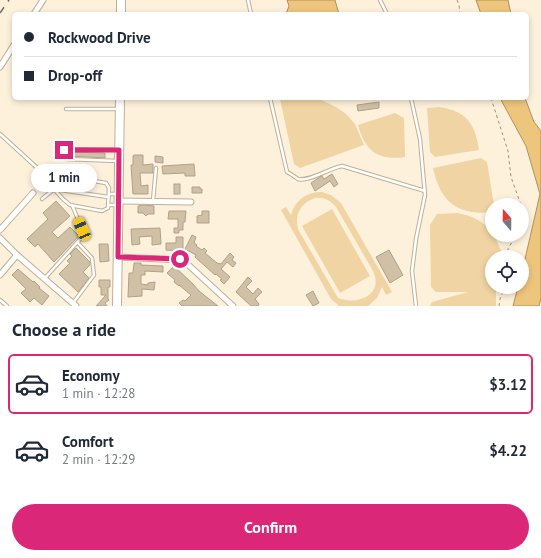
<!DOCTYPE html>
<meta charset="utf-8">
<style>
:root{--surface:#fff;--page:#f2f2f3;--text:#1f2937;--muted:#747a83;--line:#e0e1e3;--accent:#db2777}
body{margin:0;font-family:"PT Sans",sans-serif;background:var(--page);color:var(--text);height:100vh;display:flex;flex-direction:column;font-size:15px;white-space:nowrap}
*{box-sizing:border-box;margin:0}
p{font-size:13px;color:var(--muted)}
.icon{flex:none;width:22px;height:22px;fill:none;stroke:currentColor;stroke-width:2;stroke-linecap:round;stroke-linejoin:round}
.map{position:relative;height:306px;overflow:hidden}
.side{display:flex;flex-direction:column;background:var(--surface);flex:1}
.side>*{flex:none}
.banner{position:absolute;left:12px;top:12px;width:517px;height:88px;border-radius:6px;box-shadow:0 2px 6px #0003;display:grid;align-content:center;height:88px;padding:0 12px;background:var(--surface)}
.needle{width:26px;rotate:340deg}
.controls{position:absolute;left:485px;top:198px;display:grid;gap:8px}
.controls a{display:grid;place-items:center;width:44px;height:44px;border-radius:50%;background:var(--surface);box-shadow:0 2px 6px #0003;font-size:20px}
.end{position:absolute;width:18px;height:18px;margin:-9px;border:5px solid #db2777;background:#fff;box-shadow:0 0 0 2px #fff}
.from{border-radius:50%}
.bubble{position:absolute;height:28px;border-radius:14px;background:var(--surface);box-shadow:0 2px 6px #0003;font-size:13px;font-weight:600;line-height:28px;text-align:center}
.car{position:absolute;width:12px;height:24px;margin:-12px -6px;border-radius:5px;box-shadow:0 0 3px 1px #0007;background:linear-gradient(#f5c518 24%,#345 0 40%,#f5c518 0 76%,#345 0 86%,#f5c518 0)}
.banner b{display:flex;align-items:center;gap:14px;height:38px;font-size:15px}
.banner b+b{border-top:1px solid var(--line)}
.banner i{width:10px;height:10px;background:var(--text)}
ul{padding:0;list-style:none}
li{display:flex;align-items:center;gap:12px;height:60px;margin:0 8px 6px;padding:0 4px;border:2px solid transparent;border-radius:6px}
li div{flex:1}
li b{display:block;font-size:15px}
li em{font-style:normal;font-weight:600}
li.selected{border-color:var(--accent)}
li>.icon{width:36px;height:36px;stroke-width:1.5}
h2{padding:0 12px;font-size:18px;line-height:48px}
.button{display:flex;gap:8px;margin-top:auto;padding:8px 12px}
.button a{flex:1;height:46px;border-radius:24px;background:var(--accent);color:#fff;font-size:16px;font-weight:600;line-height:46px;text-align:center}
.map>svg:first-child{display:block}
.green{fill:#f0d4a3;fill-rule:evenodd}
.water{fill:#eec57d;stroke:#af915c}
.building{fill:#cfc0a6;stroke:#b0a188}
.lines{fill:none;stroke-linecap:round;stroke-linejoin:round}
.lane-casing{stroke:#bfb096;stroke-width:4.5}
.street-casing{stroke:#bfb096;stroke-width:7}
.primary-casing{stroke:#bfb096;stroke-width:10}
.path{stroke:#9a9081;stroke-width:1;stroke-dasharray:3 3;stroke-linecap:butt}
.lane{stroke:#fff;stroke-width:2.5}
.street{stroke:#fff;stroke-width:5}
.primary{stroke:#fff;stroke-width:8}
.rail{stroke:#746c5e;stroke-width:1.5;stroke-dasharray:7 7;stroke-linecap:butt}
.route{stroke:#db2777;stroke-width:5}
</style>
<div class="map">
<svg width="541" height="306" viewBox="0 0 541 306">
<rect width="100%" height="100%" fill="#fef1dc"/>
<g class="green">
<path d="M283 98H317L336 107 346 114 355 124 364 145 300 168 294 164 280 99Z"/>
<path d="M439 107C467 111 475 124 479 150L435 157 430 152 427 108Z"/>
<path d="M395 113 404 118 405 157C378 161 365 151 358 125Z"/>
<path d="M481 158 487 162 494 205H492V212C457 216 440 201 433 168Z"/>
<path d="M322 192 331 195 341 203 392 292 386 295 382 287 377 298 368 306H339L331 299 281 210 286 207 291 215C295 200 306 192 322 192ZM315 198C323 197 330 200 336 207L373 271C384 294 358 306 338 298L299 231C293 217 300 203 315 198Z"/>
<path d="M332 209 370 276 340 293 302 226Z"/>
<path d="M457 213C473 216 480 220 492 231V235H494L504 257H492V287H502L500 290 496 291V306H430L432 302 468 292H436L431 287 430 225 437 214Z"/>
</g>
<g class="water">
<path d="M287 0H335L339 14H286L289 6Z"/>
<path d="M476 0H508L511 14H481Z"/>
<path d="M500 98H525L534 122 541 131V298L539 306H513L518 287H522V272L540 194 526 146Z"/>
</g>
<g class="building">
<path d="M379 102V108L358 111 357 105Z"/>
<path d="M69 152 105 153V158L69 156Z"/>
<path d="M134 155H143V165L153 164V173H140L141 186 148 185V194H133L131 165H133V156Z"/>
<path d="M155 156 163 157V163L155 162Z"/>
<path d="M194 164 195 176H185V173L163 174 162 166Z"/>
<path d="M332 174 338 184 334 187 330 181 315 191 311 183 320 177 322 176 324 179Z"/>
<rect x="174" y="184" width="6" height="10"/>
<path d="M192 187H200V189H202V193H192Z"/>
<path d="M56 201 70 216 52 232 58 238 70 227 79 236 54 262 38 244 35 247 27 239 48 219 43 213Z"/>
<path d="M144 205 154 206V214H148L146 216 143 213H138V206Z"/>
<path d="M169 211H186L185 222H183V230H179V233H174V228H178V219H168Z"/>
<path d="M202 211H209V223H197V216L202 215Z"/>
<path d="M160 228 161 244 152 245V236L139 237 140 244 132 245 131 229Z"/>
<path d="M192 235 196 237 194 243 197 245 196 246 202 250 204 248 207 251 205 253 217 263 221 264 230 253 234 257 232 260 236 263 233 267 227 262 221 269 230 277 224 284 220 280 222 279 216 274 215 275 195 257 196 255 185 249Z"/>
<path d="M176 237H183V251L166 250V243H176Z"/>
<path d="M99 244H108L109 261 100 262Z"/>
<path d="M76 248 90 262V265L83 272 89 278 78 292 59 274 70 263 67 261 72 256 70 254Z"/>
<path d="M389 250 403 275 390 283 376 257Z"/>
<path d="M134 263H141V265L163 266V272L145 271V275H141V284L148 285V283L155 282 154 290 142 289V296L128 297 129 273H133Z"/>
<path d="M174 266 193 284 199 291 218 306H182L179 303 183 300 185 301 191 295 179 285V286L174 282 175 280 167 273Z"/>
<path d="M18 269 33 282 34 281 40 287 39 288 49 296 42 305 34 298 30 302 21 293 26 289 12 275Z"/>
<path d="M248 277 252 281 246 287 253 294 258 288 262 292 255 299 259 304 258 306H251L236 292Z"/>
<path d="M99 280H110V287H108V299L109 300 105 303 107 306H96L106 295H101V287H99Z"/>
<path d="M313 291 319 303 313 306 306 295Z"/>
</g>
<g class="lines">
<g class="lane-casing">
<g id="lane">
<path d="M248 0 251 14"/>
<path d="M380 0 387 14"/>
<path d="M270 98 287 172C291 174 295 177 298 179 309 182 330 168 342 166L425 191"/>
<path d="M411 98 420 139 425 195 416 239 412 271 416 306"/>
<path d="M66 109H119"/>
<path d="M0 134 46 176 58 175 106 183 109 188 108 208 102 211 70 205 63 199 51 186 50 182V176"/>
<path d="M118 161 66 159 63 157V151L65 149 118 150"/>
<path d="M109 194H118"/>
<path d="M42 199 54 189 108 197"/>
<path d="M153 201 156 168"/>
<path d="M108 205H117"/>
<path d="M45 278 83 236 82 229 72 205"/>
<path d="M0 300 7 306"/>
<path d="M73 303 94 275 92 258 78 243"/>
</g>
</g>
<g class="street-casing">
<g id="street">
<path d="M34 14 43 0"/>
<path d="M0 67 14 45"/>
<path d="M119 201 191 202"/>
<path d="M0 230 33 193"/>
<path d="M0 238 17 255 76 306"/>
<path d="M118 257 183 260 233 306"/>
<path d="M0 275 17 255"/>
</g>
</g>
<g class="primary-casing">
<g id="primary">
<path d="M121 14V0"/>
<path d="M117 306 120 98"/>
</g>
</g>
<g class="path">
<path d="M457 0 459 5 460 14"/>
<path d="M491 98 508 151 511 177 521 205"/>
<path d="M522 207 523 214 522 223"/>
<path d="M507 257 508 249 516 235"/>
<path d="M499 306 500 299 505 287"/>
</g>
<use href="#lane" class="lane"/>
<use href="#street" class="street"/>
<use href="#primary" class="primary"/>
<path class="rail" d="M0 13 9 0"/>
</g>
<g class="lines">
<path class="route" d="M64 150H119L118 257 180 259"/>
</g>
</svg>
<div class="controls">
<a><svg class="needle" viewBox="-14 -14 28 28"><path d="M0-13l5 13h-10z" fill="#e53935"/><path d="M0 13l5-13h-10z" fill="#747a83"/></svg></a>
<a><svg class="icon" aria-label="locate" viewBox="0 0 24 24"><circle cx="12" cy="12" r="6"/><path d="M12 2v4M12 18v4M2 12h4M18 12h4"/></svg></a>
</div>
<i class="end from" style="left:180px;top:259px"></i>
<i class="end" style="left:64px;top:150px"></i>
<div class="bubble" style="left:31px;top:164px;width:66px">1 min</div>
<i class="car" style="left:82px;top:229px;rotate:337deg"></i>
<div class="banner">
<b><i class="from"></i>Rockwood Drive</b>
<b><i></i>Drop-off</b>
</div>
</div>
<section class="side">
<h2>Choose a ride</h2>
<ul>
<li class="selected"><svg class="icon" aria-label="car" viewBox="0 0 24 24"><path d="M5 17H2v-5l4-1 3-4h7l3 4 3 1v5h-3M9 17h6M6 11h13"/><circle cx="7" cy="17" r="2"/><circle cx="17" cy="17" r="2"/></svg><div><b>Economy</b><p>1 min · 12:28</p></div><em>$3.12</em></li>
<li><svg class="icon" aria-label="car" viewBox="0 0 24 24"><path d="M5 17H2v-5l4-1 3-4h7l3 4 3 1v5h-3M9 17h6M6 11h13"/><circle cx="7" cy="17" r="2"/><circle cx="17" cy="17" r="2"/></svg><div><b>Comfort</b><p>2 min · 12:29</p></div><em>$4.22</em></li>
</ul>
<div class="button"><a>Confirm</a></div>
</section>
